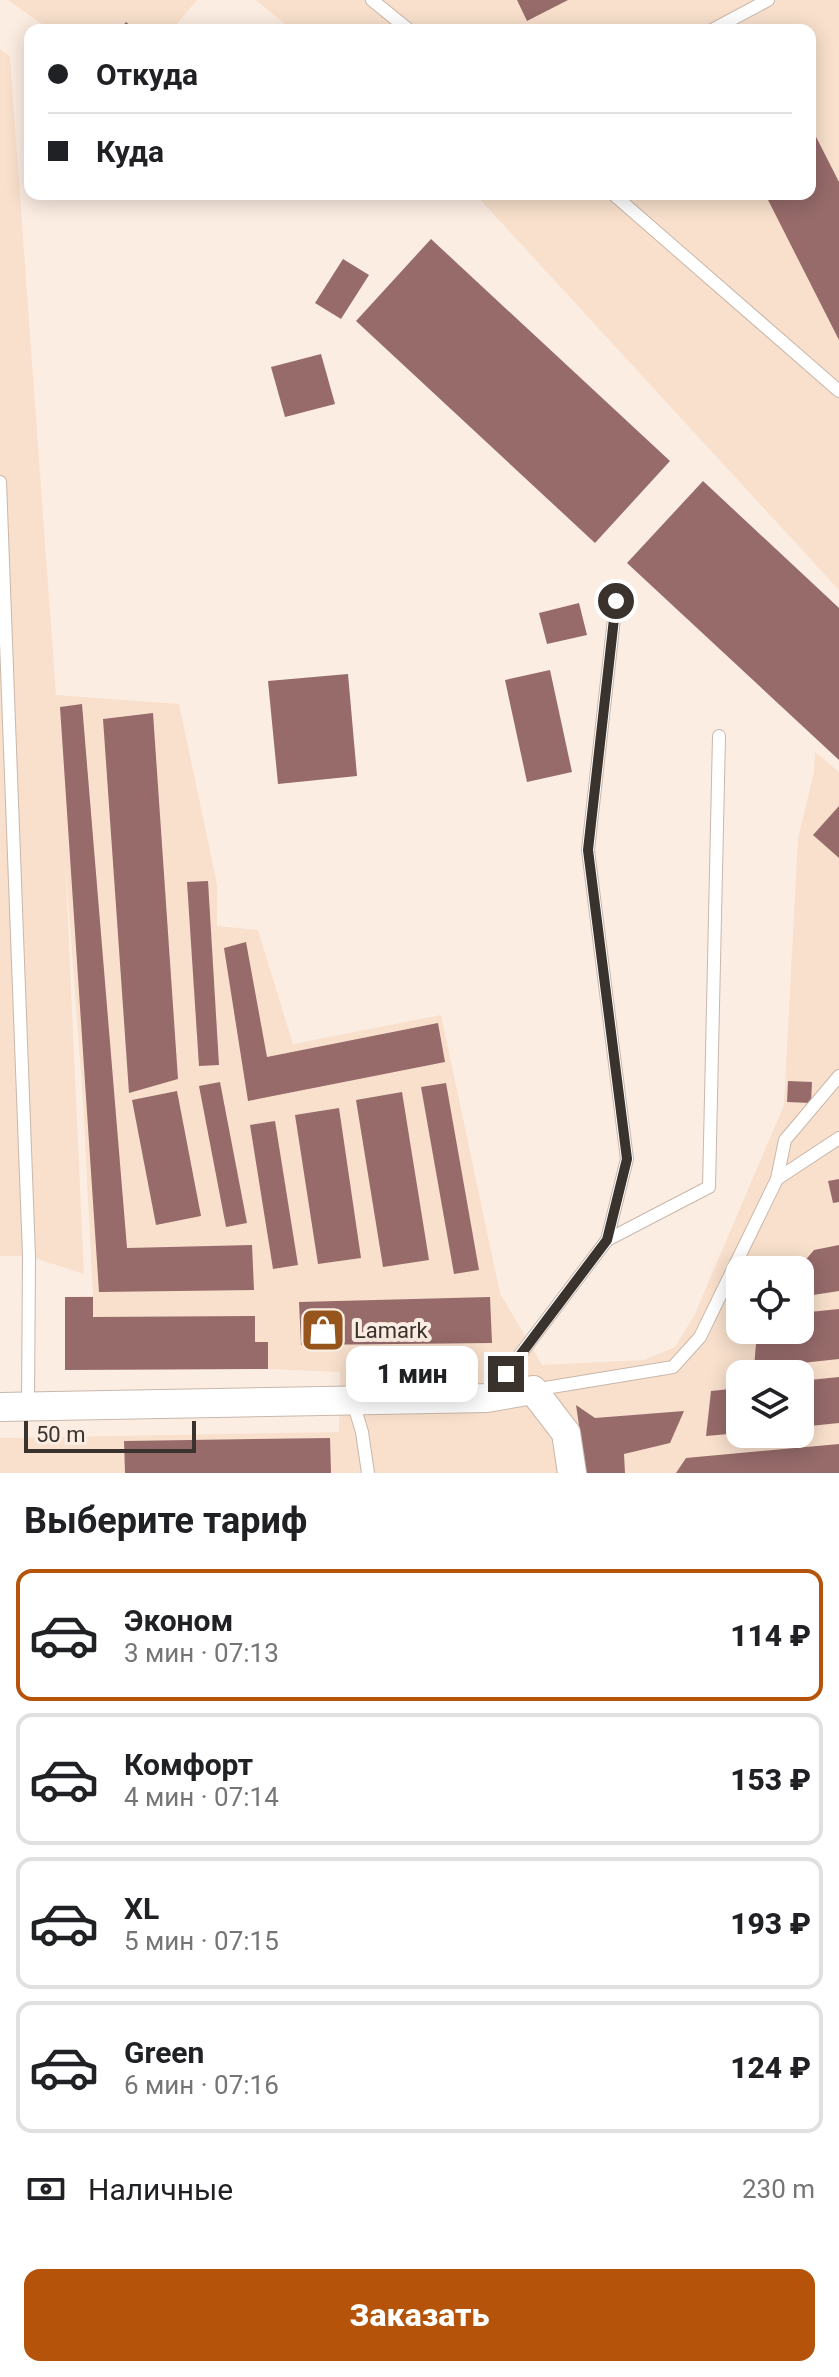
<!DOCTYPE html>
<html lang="ru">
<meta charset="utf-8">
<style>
:root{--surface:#fff;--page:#f2f2f2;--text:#202124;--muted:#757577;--line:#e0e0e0;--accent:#b45309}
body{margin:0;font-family:Roboto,sans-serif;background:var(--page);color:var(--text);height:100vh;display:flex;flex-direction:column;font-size:30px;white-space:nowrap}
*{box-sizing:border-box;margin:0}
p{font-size:26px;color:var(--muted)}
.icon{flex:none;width:44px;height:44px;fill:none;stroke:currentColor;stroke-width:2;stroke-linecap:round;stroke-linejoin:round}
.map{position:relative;height:1473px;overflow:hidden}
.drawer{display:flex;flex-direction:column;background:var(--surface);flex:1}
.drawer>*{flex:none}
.hud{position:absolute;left:24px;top:24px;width:792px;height:176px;border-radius:16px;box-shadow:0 4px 20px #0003;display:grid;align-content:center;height:176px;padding:0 24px;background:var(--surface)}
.buttons{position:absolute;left:726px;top:1256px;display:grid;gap:16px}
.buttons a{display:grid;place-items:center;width:88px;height:88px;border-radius:16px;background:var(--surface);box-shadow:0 4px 20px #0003;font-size:40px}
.scale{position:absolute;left:24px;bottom:20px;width:172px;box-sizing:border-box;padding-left:8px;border:4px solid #3a332d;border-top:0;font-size:22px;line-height:28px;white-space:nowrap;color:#3a332d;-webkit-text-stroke:6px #fcede2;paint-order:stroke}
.end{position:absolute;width:36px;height:36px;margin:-18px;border:10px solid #3a332d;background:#fff;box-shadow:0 0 0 4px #fff}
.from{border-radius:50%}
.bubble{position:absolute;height:56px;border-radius:16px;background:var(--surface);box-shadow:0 4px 20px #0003;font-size:26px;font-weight:800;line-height:56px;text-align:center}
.hud b{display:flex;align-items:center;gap:28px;height:76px;font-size:30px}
.hud b+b{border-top:2px solid var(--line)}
.hud i{width:20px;height:20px;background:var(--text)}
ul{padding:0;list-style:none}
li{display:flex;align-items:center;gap:24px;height:132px;margin:0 16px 12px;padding:0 8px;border:4px solid var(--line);border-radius:16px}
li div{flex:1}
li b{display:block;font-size:30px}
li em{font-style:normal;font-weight:800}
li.on{border-color:var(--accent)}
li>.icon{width:72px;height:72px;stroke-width:1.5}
h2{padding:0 24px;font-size:36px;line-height:96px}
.pay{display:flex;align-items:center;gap:20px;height:88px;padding:0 24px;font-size:30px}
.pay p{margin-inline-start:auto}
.action{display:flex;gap:16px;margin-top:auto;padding:16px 24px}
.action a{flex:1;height:92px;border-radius:16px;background:var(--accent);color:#fff;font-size:32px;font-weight:800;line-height:92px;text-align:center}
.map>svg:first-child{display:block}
.built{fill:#f8e0cc;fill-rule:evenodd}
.building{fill:#966b6a}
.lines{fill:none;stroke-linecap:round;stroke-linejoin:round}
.service-casing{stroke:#c9b7aa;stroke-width:14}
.tertiary-casing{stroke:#c9b7aa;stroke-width:30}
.service{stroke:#fff;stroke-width:12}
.tertiary{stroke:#fff;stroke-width:28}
.route{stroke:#3a332d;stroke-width:10}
.labels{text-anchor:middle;stroke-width:8;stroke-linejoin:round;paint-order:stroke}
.poi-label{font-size:22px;fill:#3a332d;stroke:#fcede2;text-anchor:start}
</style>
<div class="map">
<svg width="839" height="1473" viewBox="0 0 839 1473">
<rect width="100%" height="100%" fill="#fcede2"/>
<g class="built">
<path d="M8 0H197L172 30H50Z"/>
<path d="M256 0H839V590L475 194H810V30H292Z"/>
<path d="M0 49 10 57 56 695 179 704 217 884V926L258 930 293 1044 441 1015 500 1293 542 1365 644 1360 675 1347 694 1316 784 1105 798 838 814 772 815 752 839 772V1473H0V1438L339 1432 340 1372 268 1369 65 1370V1297L93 1296 83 1102 65 856 84 1274 29 1256H0ZM740 1270H800V1330H740ZM740 1374H800V1434H740Z"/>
</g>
<g class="building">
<path d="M517 0H568L527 21Z"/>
<path d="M126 22 136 30H119Z"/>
<path d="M810 125 839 182V340L765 194H810Z"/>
<path d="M431 239 670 461 595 543 356 321Z"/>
<path d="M343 259 369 275 341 319 315 303Z"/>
<path d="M321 354 335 404 285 417 271 367Z"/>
<path d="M703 481 839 608V760L627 563Z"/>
<path d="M579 603 587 635 547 644 539 613Z"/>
<path d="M550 670 572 772 527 782 505 680Z"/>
<path d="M348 674 357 776 278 784 268 681Z"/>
<path d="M82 704 127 1248 252 1245 254 1290 99 1292 60 707Z"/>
<path d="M153 713 178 1079 129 1093 103 719Z"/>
<path d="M839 806V858L813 835Z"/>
<path d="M208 881 219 1065 199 1066 187 882Z"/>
<path d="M246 942 267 1057 438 1023 445 1062 248 1101 224 948Z"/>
<path d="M788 1081 812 1082 811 1103 787 1102Z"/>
<path d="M220 1082 247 1223 226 1227 199 1086Z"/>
<path d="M446 1083 479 1270 454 1274 421 1087Z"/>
<path d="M177 1091 201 1216 156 1225 132 1100Z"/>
<path d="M402 1092 429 1260 383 1267 356 1100Z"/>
<path d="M339 1108 361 1258 318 1264 295 1115Z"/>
<path d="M275 1121 298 1265 273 1269 250 1125Z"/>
<path d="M839 1179V1202L833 1203 828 1181Z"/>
<path d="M839 1245V1291L800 1297V1270H797L814 1250Z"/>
<path d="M65 1297H93V1317L255 1316V1342H268V1369L65 1370Z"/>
<path d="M490 1297 492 1343 301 1345 299 1302Z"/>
<path d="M839 1309V1359L754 1368 756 1344H769L768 1330H800V1313Z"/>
<path d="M839 1377V1423L800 1427V1381Z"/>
<path d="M740 1388V1433L706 1436 711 1391Z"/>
<path d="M576 1405 595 1418 684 1411 670 1443 624 1454 625 1473H586Z"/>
<path d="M330 1438 331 1473H125L124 1441Z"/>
<path d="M839 1444V1473H676L686 1458Z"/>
</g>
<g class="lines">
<g class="service-casing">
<g id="service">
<path d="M372 0 409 30"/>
<path d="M712 30 768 0"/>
<path d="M613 194 839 391"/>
<path d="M0 482 29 1256 28 1406"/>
<path d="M777 1179 785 1140 839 1076"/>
<path d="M607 1240 709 1187 719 736"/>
<path d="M533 1390 673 1367 700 1337 777 1179 839 1138"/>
<path d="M491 1393 607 1240 627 1159 588 850 616 601"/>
<path d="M353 1402 362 1432 368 1473"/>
</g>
</g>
<g class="tertiary-casing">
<path id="tertiary" d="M0 1407 487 1398 533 1390 566 1433 572 1473"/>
</g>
<use href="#service" class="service"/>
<use href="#tertiary" class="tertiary"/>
</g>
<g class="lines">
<path class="route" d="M506 1374 607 1240 627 1159 588 850 616 601"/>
</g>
<defs>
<g id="shop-square" transform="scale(2.3)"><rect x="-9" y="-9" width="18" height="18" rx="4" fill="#95551d" stroke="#fcede2"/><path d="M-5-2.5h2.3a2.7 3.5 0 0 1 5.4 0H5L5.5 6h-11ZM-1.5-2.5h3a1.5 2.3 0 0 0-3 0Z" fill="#fff"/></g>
</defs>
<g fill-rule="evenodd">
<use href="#shop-square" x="323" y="1330"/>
</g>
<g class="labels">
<g class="poi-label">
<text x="354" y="1338">Lamark</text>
</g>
</g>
</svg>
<div class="buttons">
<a><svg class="icon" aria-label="locate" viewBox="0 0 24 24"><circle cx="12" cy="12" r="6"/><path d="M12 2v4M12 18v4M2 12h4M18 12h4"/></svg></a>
<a><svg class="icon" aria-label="layers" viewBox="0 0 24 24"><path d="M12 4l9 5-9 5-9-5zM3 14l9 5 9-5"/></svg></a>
</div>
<div class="scale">50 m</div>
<i class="end from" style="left:616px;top:601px"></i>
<i class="end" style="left:506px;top:1374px"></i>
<div class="bubble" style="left:346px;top:1346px;width:132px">1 мин</div>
<div class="hud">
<b><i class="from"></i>Откуда</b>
<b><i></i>Куда</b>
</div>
</div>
<section class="drawer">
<h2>Выберите тариф</h2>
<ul>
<li class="on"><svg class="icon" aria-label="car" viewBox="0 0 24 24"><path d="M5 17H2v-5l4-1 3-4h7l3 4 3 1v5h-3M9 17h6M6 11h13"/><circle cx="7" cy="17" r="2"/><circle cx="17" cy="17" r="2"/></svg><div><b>Эконом</b><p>3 мин · 07:13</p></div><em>114 ₽</em></li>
<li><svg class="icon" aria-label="car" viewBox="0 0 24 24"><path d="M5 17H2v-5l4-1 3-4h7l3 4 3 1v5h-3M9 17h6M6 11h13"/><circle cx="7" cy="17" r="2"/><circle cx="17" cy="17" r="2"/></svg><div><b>Комфорт</b><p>4 мин · 07:14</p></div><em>153 ₽</em></li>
<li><svg class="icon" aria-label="car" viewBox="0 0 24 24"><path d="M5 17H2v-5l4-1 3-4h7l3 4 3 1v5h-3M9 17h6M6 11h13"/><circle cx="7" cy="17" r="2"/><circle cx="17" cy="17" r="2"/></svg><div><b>XL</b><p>5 мин · 07:15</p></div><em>193 ₽</em></li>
<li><svg class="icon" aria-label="car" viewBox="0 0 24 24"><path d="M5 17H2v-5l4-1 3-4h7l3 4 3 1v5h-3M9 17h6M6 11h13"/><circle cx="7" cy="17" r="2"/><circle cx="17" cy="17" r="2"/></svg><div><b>Green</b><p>6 мин · 07:16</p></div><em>124 ₽</em></li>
</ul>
<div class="pay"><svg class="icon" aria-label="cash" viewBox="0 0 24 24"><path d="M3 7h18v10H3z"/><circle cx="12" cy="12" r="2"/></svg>Наличные<p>230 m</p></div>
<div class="action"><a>Заказать</a></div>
</section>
